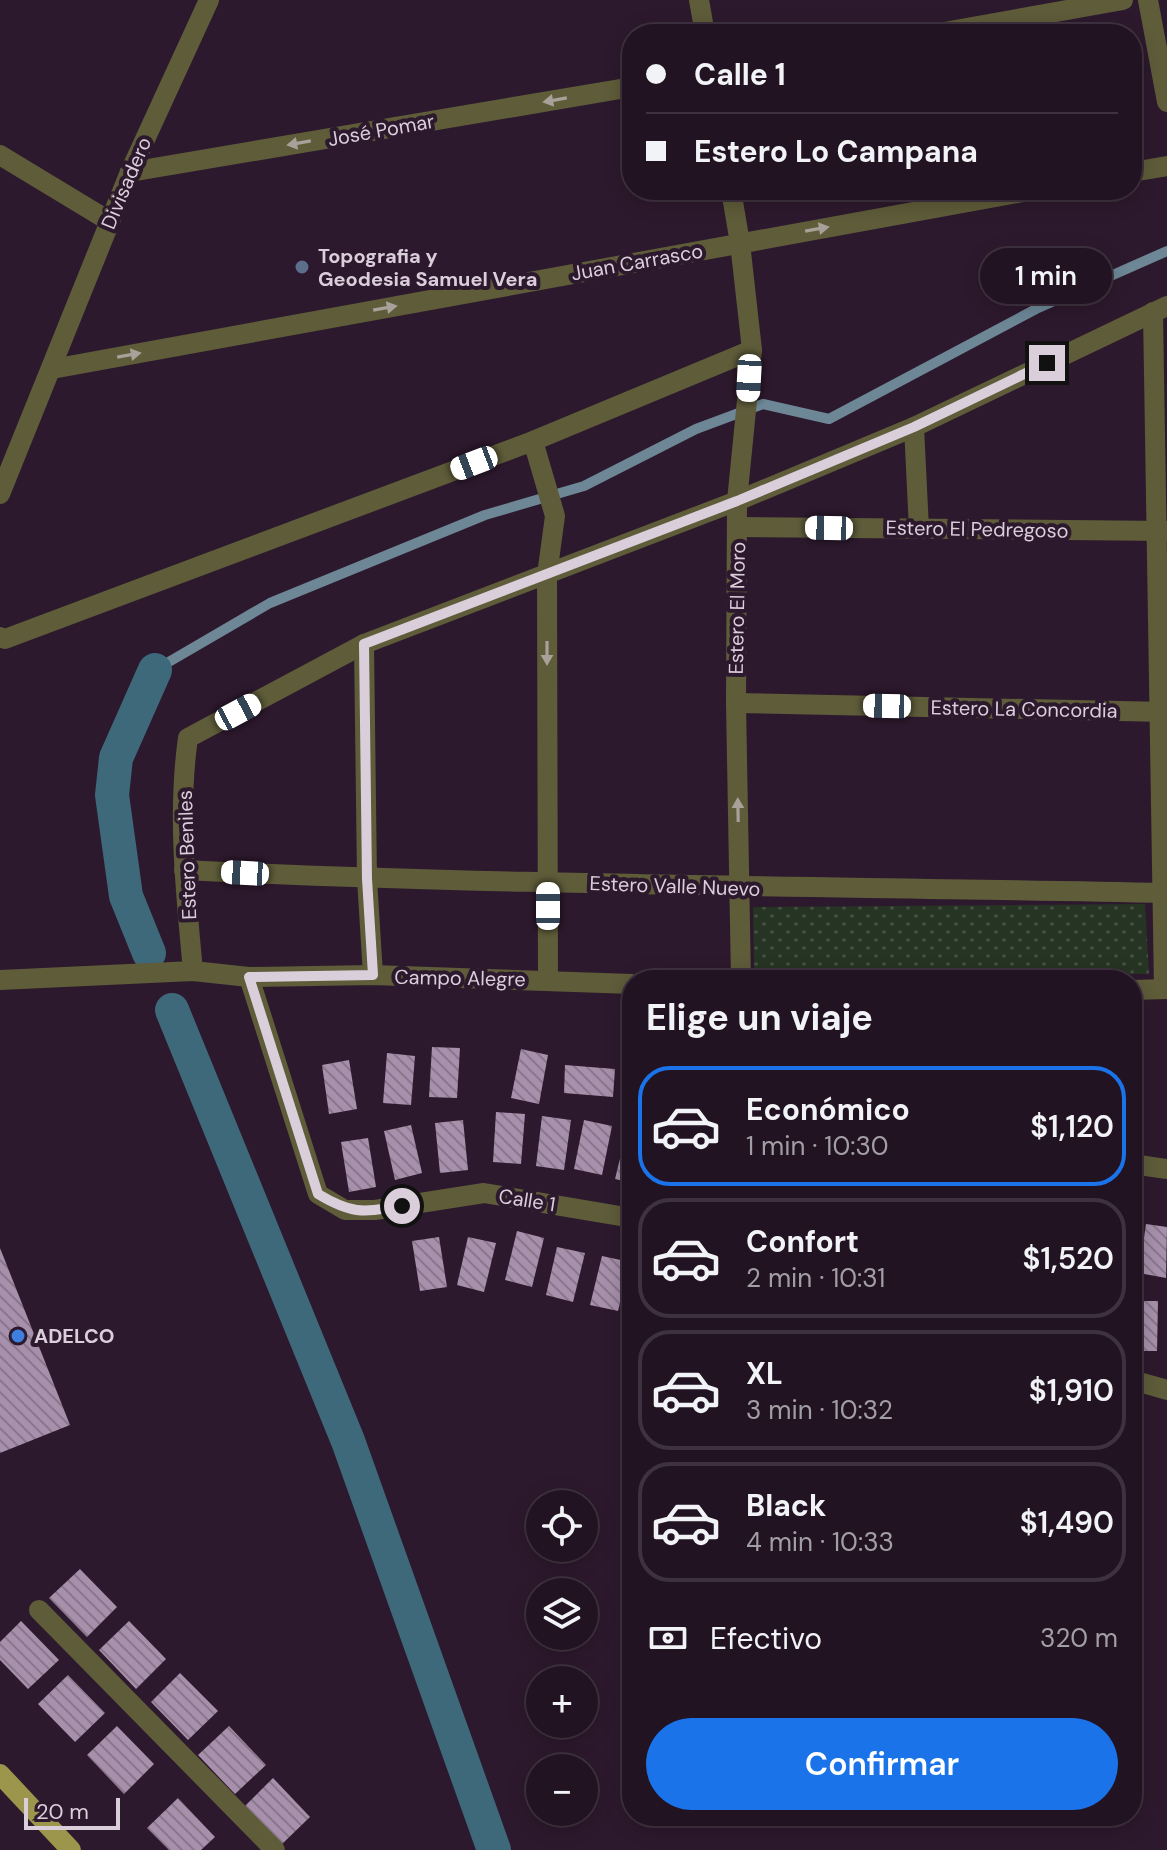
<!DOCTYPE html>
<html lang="es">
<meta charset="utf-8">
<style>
:root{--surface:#221322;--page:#2e202f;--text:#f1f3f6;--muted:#a29ea5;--line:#3f3240;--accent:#1a73e8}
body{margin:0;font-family:"DM Sans",sans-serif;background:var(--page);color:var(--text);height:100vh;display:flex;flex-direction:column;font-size:30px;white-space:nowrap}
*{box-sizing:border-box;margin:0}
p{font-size:26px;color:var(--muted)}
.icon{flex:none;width:44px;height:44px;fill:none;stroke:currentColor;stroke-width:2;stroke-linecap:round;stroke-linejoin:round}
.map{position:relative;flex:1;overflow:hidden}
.drawer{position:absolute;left:622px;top:970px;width:520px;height:856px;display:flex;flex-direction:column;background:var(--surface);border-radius:32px;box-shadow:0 4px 20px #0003,0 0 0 2px var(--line)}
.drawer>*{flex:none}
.hud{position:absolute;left:622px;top:24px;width:520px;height:176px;border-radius:32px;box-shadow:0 4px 20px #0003,0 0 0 2px var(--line);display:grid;align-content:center;height:176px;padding:0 24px;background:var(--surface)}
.buttons{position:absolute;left:526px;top:1490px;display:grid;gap:16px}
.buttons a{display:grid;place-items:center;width:72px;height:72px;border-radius:50%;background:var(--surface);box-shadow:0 4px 20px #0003,0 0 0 2px var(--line);font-size:40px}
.scale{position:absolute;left:24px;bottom:20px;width:96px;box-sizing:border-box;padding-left:8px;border:4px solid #dbcedb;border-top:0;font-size:22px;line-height:28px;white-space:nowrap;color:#dbcedb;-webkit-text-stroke:6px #2d192d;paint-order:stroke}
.end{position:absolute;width:36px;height:36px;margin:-18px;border:10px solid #dbcedb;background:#111;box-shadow:0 0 0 4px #111}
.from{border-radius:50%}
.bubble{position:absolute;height:56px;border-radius:28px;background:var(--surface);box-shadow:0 4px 20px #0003,0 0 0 2px var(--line);font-size:26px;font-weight:600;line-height:56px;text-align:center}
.car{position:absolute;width:24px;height:48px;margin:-24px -12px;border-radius:10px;box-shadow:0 0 6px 2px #0007;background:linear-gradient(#fff 24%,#345 0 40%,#fff 0 76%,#345 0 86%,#fff 0)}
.hud b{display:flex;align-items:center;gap:28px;height:76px;font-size:30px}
.hud b+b{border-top:2px solid var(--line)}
.hud i{width:20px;height:20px;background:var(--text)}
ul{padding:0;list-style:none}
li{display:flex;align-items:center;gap:24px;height:120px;margin:0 16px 12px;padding:0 8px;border:4px solid var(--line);border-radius:32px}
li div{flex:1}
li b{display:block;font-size:30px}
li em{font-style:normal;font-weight:600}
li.selected{border-color:var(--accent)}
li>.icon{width:72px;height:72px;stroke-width:1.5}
h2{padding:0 24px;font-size:36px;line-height:96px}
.pay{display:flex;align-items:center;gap:20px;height:88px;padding:0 24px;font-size:30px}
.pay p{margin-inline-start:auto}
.action{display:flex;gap:16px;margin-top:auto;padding:16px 24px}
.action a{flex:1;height:92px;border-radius:48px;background:var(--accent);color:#fff;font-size:32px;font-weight:600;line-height:92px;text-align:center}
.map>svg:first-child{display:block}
.park{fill:url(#park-dots)}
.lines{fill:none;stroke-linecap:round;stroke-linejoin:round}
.stream{stroke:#6d8797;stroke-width:10}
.canal{stroke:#3e697a;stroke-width:34}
.building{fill:url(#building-back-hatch)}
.minor{stroke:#5e5c39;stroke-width:20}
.major{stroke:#9b964b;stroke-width:20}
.oneway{fill:#a9a09a}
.route{stroke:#dbcedb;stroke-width:10}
.service-dot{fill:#5c6f8a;stroke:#2d192d;stroke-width:3}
.shop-dot{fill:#3f7fe0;stroke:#2d192d;stroke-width:3}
.labels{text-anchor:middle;stroke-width:8;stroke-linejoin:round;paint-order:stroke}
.street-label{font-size:20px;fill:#dbcedb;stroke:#2d192d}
.poi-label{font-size:20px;font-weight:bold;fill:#dbcedb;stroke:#2d192d;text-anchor:start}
</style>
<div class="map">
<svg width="1167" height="1850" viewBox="0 0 1167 1850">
<defs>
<pattern id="park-dots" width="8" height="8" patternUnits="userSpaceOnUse" patternTransform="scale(2)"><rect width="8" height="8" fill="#263423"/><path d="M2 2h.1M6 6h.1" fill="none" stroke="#455042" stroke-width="1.8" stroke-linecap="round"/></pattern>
<pattern id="building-back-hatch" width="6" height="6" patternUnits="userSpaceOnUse" patternTransform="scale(2)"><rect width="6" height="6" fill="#a790ab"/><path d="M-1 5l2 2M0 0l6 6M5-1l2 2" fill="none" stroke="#89778c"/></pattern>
</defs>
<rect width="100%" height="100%" fill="#2d192d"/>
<path class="park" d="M1145 904 1149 974 754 969 753 907Z"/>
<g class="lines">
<path class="stream" d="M155 670 270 603 485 515 584 486 696 429 763 404 829 419 1036 309 1167 251"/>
<g class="canal">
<path d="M149 953 126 896 112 795 116 758 155 670"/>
<path d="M172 1010 348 1441 494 1850"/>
</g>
</g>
<g class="building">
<path d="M432 1047 460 1048 457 1098 429 1097Z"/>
<path d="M521 1049 548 1055 539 1104 511 1098Z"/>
<path d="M387 1053 415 1056 411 1105 383 1103Z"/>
<path d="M625 1056H632V1106H626Z"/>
<path d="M349 1060 357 1109 329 1114 322 1065Z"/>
<path d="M565 1065 615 1069 613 1097 564 1093Z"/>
<path d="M496 1112 525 1114 521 1164 493 1162Z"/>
<path d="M542 1116 571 1120 564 1170 536 1166Z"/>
<path d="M463 1120 468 1170 440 1173 435 1123Z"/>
<path d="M584 1120 612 1126 602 1175 574 1169Z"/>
<path d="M411 1125 422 1173 395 1180 384 1131Z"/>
<path d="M627 1130 632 1132V1183L615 1179Z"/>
<path d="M368 1138 376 1187 349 1192 341 1142Z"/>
<path d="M1146 1224 1167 1227 1166 1278 1139 1273Z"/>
<path d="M517 1231 544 1238 532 1287 505 1280Z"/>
<path d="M439 1237 447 1287 420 1291 412 1241Z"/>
<path d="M468 1237 496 1243 484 1292 457 1285Z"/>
<path d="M557 1247 585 1253 573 1302 546 1295Z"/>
<path d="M0 1248 70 1425 0 1453Z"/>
<path d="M602 1256 630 1262 618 1311 590 1305Z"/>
<path d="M631 1281H632V1310L624 1308Z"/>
<path d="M1132 1301H1158L1157 1351H1132Z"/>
<path d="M80 1569 117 1607 87 1637 49 1598Z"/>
<path d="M21 1621 59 1660 28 1689 0 1660V1642Z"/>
<path d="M129 1621 166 1659 136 1689 99 1650Z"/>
<path d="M180 1673 218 1711 188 1740 151 1702Z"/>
<path d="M68 1675 105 1713 75 1742 38 1704Z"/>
<path d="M117 1726 154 1764 124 1794 87 1755Z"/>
<path d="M229 1726 266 1765 235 1794 198 1755Z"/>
<path d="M273 1778 310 1817 280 1846 243 1808Z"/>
<path d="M178 1798 215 1837 201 1850H169L147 1828Z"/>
</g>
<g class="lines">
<g class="minor">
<path d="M699 0 705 34"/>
<path d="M1148 0 1167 102"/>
<path d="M933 34 1123 0"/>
<path d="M0 155 109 221"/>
<path d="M130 172 632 87"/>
<path d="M1132 172 1167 166"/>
<path d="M731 190 740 243 752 350 737 501 736 703 741 980"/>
<path d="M1153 312 1164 989"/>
<path d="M52 369 1034 190"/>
<path d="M914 427 919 529"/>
<path d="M533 441 752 350"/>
<path d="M0 494 130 172 209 0"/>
<path d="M739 527 1167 531"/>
<path d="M0 637 5 639 533 441 555 516 547 575 548 980"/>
<path d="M364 644 367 879 373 975"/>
<path d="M736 703 1167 712"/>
<path d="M184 870C511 886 839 886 1167 893"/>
<path d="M193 971C186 895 177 815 188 738L364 644 737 501 914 427 1167 306"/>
<path d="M249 977 318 1194 345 1210H375L484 1193 632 1218"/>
<path d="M0 980 193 971 249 977 373 975 632 984"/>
<path d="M1132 990 1167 989"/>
<path d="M1132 1164 1167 1169"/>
<path d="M1132 1380 1167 1390"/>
<path d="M39 1610 275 1850"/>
</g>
<path class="major" d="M0 1774 71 1850"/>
</g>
<defs><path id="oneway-solid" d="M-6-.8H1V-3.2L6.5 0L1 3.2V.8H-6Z" transform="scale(2)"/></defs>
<g class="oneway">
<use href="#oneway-solid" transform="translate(555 100) rotate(170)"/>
<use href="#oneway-solid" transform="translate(299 143) rotate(170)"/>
<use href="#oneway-solid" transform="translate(817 229) rotate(-10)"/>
<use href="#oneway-solid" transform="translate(385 308) rotate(-10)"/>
<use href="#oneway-solid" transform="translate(129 355) rotate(-10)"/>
<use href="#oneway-solid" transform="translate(547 653) rotate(90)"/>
<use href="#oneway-solid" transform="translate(738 810) rotate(-91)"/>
</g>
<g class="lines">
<path class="route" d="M402 1206C363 1212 353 1215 318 1194L249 977 373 975 367 879 364 644 737 501 914 427 1047 363"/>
</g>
<circle class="service-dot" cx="302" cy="267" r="8"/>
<circle class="shop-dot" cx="18" cy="1336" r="8"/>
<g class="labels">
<g class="street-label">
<text transform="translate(381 130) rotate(-10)" y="7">José Pomar</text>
<text transform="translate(126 183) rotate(-67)" y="7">Divisadero</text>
<text transform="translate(637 262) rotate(-10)" y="7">Juan Carrasco</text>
<text transform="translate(977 529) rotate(1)" y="7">Estero El Pedregoso</text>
<text transform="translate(737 608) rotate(-89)" y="7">Estero El Moro</text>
<text transform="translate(1024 709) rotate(1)" y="7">Estero La Concordia</text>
<text transform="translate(187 855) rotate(-92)" y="7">Estero Beniles</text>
<text transform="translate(675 886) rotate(2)" y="7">Estero Valle Nuevo</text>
<text transform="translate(460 978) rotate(1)" y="7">Campo Alegre</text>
<text transform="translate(527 1200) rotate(9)" y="7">Calle 1</text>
</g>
<g class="poi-label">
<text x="318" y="263">Topografia y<tspan x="318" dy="23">Geodesia Samuel Vera</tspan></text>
<text x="34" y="1343">ADELCO</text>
</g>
</g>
</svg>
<div class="buttons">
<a><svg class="icon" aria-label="locate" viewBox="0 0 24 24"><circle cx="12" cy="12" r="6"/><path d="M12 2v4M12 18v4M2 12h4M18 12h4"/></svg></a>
<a><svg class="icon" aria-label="layers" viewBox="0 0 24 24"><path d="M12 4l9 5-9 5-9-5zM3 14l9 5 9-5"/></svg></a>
<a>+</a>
<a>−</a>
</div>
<div class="scale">20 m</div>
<i class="end from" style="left:402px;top:1206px"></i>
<i class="end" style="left:1047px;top:363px"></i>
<div class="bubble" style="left:980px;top:248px;width:132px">1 min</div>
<i class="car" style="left:749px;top:378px;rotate:183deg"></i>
<i class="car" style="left:474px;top:463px;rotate:249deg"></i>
<i class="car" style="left:829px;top:528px;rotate:271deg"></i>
<i class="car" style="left:887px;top:706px;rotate:271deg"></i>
<i class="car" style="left:238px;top:712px;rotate:62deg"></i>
<i class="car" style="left:245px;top:873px;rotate:273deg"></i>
<i class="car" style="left:548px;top:906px;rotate:0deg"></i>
<div class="hud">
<b><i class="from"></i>Calle 1</b>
<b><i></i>Estero Lo Campana</b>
</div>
<section class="drawer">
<h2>Elige un viaje</h2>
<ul>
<li class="selected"><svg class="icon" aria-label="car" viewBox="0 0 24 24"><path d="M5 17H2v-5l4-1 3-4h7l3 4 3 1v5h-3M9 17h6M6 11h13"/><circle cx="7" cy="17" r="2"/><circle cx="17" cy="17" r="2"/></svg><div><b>Económico</b><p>1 min · 10:30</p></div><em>$1,120</em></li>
<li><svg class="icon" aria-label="car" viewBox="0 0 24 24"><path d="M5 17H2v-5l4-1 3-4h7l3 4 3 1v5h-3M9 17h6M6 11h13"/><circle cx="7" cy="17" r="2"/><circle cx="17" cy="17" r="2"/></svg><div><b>Confort</b><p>2 min · 10:31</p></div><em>$1,520</em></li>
<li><svg class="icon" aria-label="car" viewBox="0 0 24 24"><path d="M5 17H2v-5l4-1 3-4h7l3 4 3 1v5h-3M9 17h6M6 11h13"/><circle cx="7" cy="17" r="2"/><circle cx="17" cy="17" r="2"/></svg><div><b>XL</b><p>3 min · 10:32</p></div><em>$1,910</em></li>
<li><svg class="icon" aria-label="car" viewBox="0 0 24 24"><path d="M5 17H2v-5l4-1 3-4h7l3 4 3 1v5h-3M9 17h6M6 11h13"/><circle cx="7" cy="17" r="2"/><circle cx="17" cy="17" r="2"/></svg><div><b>Black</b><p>4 min · 10:33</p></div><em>$1,490</em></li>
</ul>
<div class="pay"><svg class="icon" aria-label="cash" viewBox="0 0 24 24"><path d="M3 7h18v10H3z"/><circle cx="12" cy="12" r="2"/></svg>Efectivo<p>320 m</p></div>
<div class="action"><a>Confirmar</a></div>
</section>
</div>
